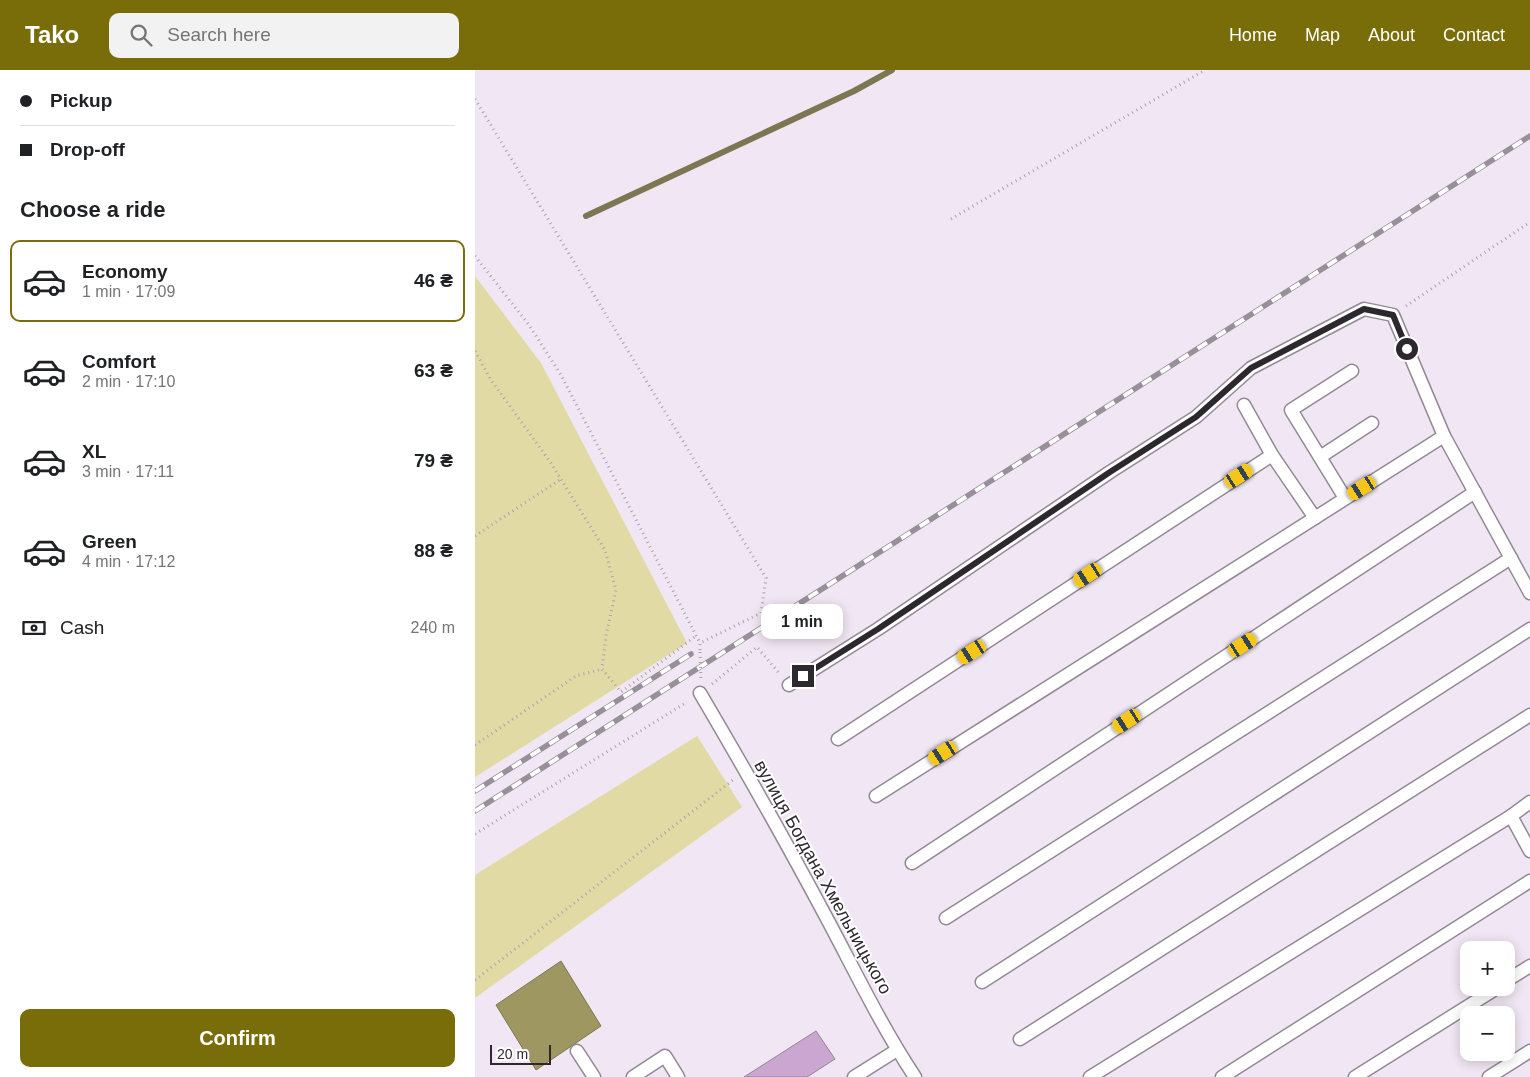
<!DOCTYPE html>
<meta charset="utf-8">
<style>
:root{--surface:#fff;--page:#f2f2f2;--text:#202124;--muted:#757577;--line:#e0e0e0;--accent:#786d09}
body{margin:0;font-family:Arial,sans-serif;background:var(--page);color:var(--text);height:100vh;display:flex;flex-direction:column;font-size:19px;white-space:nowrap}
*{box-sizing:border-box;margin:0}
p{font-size:16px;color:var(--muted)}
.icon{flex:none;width:28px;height:28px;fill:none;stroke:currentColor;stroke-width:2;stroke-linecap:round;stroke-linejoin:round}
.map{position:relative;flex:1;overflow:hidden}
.sheet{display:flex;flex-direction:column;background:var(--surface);width:475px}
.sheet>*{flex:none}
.banner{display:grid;align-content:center;height:110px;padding:0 20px;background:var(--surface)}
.controls{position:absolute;left:985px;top:871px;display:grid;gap:10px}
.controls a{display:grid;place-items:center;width:55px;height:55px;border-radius:10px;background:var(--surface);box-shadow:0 2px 12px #0003;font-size:25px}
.scale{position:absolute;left:15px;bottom:12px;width:61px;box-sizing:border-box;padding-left:5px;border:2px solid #2c282d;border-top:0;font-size:14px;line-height:18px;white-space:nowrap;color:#2c282d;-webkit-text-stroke:4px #fff;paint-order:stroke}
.end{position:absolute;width:22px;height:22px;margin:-11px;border:6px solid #2c282d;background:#fff;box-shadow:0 0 0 2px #fff}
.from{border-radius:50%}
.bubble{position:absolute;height:35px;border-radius:10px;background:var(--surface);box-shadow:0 2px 12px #0003;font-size:16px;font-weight:700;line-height:35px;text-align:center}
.car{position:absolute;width:15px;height:30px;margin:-15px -8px;border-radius:6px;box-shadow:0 0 4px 1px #0007;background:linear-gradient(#f5c518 24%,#345 0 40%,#f5c518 0 76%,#345 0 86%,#f5c518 0)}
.banner b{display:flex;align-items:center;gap:18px;height:48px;font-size:19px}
.banner b+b{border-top:1px solid var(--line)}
.banner i{width:12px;height:12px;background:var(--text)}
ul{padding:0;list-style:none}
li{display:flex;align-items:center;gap:15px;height:82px;margin:0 10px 8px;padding:0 10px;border:2px solid transparent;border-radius:10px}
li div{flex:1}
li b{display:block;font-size:19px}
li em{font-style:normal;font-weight:700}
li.current{border-color:var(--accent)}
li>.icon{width:45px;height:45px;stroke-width:1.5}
h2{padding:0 20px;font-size:22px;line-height:60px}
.pay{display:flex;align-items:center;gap:12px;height:55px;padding:0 20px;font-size:19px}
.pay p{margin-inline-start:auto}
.primary-button{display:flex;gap:10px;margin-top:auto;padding:10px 20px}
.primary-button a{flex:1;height:58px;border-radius:10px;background:var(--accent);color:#fff;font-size:20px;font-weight:700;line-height:58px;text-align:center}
header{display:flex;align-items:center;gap:30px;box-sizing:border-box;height:70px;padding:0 25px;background:var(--accent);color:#fff}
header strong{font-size:24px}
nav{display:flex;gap:28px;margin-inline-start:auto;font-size:18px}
.search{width:350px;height:45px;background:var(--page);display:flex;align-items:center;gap:12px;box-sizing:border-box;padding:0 18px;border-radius:10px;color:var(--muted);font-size:19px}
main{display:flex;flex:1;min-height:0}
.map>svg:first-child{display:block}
.green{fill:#e1daa5}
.water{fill:#9e9762;stroke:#7c7652}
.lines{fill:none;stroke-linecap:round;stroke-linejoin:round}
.stream{stroke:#7c7652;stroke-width:6}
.building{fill:#caa6d1;stroke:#908691}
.lane-casing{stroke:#928994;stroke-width:15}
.path{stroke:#aba2ac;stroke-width:3;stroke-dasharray:1 4;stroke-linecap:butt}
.lane{stroke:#fff;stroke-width:12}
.rail-casing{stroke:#979099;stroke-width:5.5}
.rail{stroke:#fff;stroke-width:4;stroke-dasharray:11;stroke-linecap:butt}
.path-bridge{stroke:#aba2ac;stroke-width:3;stroke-dasharray:1 4;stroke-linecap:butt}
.route{stroke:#2c282d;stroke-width:6}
.labels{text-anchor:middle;stroke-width:4;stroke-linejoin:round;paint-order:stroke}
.street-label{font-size:18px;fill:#2c282d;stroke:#fff}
</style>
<header>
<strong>Tako</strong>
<div class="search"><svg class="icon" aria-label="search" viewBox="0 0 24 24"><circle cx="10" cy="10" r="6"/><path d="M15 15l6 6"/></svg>Search here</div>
<nav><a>Home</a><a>Map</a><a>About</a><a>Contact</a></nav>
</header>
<main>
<section class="sheet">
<div class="banner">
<b><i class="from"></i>Pickup</b>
<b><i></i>Drop-off</b>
</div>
<h2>Choose a ride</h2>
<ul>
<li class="current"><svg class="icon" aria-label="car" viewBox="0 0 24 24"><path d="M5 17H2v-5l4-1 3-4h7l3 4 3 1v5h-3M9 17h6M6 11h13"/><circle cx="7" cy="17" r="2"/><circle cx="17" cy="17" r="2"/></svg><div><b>Economy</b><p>1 min · 17:09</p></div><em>46 ₴</em></li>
<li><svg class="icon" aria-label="car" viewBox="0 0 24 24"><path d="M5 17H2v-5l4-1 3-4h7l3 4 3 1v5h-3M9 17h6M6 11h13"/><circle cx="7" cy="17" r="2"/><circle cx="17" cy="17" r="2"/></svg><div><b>Comfort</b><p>2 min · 17:10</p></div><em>63 ₴</em></li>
<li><svg class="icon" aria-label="car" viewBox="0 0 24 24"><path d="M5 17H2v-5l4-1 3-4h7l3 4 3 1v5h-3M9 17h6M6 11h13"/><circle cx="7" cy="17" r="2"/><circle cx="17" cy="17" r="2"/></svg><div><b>XL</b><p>3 min · 17:11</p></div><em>79 ₴</em></li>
<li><svg class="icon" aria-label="car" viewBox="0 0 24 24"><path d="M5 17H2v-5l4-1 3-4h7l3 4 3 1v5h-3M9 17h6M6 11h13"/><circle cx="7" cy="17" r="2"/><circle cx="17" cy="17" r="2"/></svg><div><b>Green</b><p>4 min · 17:12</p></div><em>88 ₴</em></li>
</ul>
<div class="pay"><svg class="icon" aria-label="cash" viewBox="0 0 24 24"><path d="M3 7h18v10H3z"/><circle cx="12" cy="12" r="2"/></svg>Cash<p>240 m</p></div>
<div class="primary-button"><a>Confirm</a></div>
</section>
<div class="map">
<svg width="1055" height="1007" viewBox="0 0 1055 1007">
<rect width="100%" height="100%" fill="#f1e6f3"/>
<g class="green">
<path d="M0 206 66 293 212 573 0 707Z"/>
<path d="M222 666 267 737 0 928V805Z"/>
</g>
<path class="water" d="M86 891 126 956 61 1000 21 935Z"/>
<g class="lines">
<path class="stream" d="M111 146 379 21 417 0"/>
</g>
<path class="building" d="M341 961 360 989 332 1007H269Z"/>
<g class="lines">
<g class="lane-casing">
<g id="lane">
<path d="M769 335 797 385 840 448"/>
<path d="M845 387 897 353"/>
<path d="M870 428 816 340 877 301"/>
<path d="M314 615 403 559 635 402 721 347 776 298 889 239 918 245 969 366 1055 523"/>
<path d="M225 623C268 696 310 770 350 845 379 899 406 956 440 1007"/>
<path d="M363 669 797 385"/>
<path d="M401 726 969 366"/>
<path d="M1036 746 1055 781"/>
<path d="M437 793 1000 422"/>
<path d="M471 848 1036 488"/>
<path d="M1031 911 1055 896"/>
<path d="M507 912 1055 559"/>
<path d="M545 969 1055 645"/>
<path d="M102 981 119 1007"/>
<path d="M158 1007 190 986 203 1007"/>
<path d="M379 1007 422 980"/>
<path d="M615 1007 1036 746 1055 732"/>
<path d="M747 1007 1055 811"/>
<path d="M880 1007 1022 918"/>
<path d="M1014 1007 1055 981"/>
</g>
</g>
<g class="path">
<path d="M0 29 291 508 286 543 225 573"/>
<path d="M476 149 730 0"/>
<path d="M0 186 54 255 86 305 225 573V582"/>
<path d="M931 236 1055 152"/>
<path d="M0 281 16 310 76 393 130 480 141 520 131 566 127 599 146 622 221 566"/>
<path d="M0 466 86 409"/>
<path d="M237 614 282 577 304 603"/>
<path d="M0 675 101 606 127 599"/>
<path d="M0 764 212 632"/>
<path d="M0 910 258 710"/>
</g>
<use href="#lane" class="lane"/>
<g class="rail-casing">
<g id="rail">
<path d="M0 721 216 584"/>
<path d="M0 741 1055 66"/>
</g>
</g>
<use href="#rail" class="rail"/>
<path class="path-bridge" d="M225 582 226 612"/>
</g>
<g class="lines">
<path class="route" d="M328 606 403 559 635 402 721 347 776 298 889 239 918 245 932 279"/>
</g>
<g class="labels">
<g class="street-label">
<text transform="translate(348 807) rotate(61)" y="6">вулиця Богдана Хмельницького</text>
</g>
</g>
</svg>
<div class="controls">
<a>+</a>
<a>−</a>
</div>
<div class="scale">20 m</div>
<i class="end from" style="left:932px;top:279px"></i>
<i class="end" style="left:328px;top:606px"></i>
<div class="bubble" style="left:286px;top:534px;width:82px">1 min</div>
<i class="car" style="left:764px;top:406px;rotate:57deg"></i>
<i class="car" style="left:887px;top:418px;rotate:238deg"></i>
<i class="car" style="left:613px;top:505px;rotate:237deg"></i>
<i class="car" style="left:768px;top:575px;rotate:57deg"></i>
<i class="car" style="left:497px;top:582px;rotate:237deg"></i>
<i class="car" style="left:652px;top:651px;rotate:237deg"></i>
<i class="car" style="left:468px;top:683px;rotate:238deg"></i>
</div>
</main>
